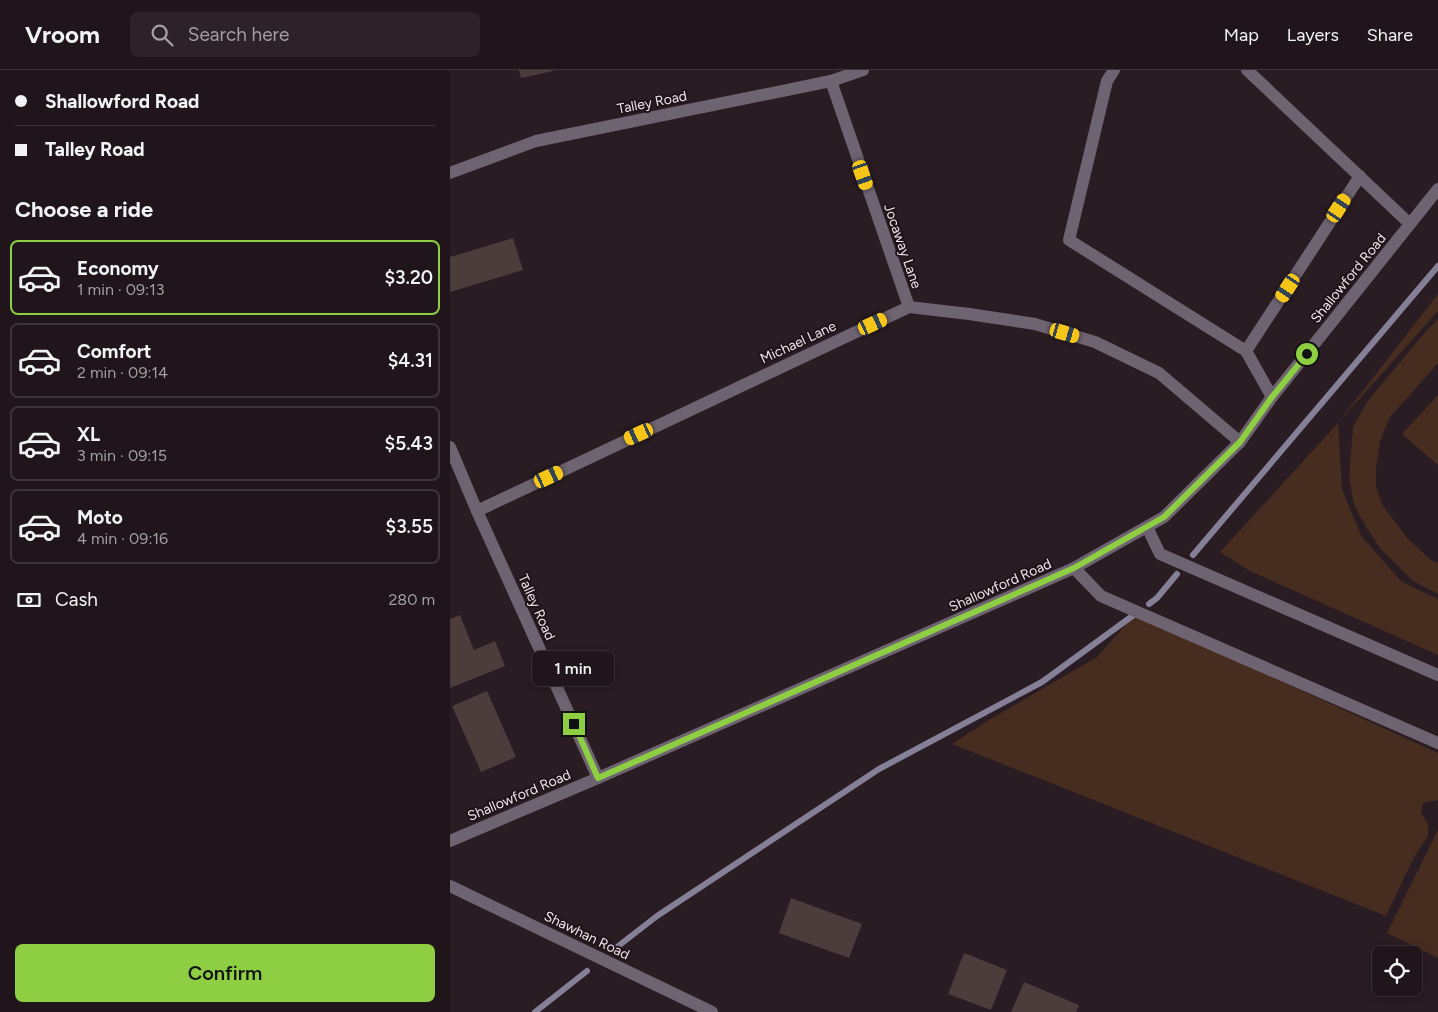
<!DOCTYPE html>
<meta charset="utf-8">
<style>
:root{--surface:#1f151a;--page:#2c2227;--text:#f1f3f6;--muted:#a19fa2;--line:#3c3439;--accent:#8ece43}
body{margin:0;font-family:Figtree,sans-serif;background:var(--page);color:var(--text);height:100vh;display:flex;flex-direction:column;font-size:19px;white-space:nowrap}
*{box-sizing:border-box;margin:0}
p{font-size:16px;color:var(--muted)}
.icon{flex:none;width:28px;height:28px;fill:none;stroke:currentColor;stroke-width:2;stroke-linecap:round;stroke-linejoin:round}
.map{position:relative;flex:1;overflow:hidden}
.drawer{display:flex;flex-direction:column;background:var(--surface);width:450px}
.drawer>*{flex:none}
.guide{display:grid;align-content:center;height:110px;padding:0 15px;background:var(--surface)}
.buttons{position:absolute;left:922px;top:876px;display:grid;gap:10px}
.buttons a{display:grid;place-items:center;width:50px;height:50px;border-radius:8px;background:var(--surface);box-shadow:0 2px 12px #0003,0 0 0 1px var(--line);font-size:25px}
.end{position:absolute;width:22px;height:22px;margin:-11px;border:6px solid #8ece43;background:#111;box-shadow:0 0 0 2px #111}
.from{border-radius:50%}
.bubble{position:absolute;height:35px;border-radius:8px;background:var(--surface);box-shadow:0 2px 12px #0003,0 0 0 1px var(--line);font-size:16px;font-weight:600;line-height:35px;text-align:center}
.car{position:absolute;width:15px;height:30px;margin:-15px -8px;border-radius:6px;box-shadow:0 0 4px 1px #0007;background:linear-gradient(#f5c518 24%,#345 0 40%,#f5c518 0 76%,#345 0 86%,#f5c518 0)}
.guide b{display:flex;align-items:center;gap:18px;height:48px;font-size:19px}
.guide b+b{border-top:1px solid var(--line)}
.guide i{width:12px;height:12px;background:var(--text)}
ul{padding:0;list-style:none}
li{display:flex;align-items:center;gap:15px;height:75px;margin:0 10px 8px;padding:0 5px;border:2px solid var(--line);border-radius:8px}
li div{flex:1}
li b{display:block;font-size:19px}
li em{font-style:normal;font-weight:600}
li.selected{border-color:var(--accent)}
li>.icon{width:45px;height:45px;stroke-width:1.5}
h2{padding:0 15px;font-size:22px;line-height:60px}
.pay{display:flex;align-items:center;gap:12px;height:55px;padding:0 15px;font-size:19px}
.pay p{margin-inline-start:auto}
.action{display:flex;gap:10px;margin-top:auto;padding:10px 15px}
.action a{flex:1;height:58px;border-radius:8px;background:var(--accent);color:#111;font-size:20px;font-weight:600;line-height:58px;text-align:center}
header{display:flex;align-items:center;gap:30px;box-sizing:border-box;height:70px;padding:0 25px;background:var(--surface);border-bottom:1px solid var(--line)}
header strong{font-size:24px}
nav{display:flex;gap:28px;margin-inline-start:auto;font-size:18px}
.search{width:350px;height:45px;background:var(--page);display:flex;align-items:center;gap:12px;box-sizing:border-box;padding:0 18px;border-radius:8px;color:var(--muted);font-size:19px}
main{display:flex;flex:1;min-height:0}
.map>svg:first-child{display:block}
.green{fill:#472c20}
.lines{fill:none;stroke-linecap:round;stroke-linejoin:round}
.stream{stroke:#857f97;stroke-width:6}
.building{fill:#4c3c3c}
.minor{stroke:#6e6370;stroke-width:12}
.route{stroke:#8ece43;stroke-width:6}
.labels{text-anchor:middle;stroke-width:4;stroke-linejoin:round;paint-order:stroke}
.street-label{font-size:14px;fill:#efe5ea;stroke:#201319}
</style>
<header>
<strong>Vroom</strong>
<div class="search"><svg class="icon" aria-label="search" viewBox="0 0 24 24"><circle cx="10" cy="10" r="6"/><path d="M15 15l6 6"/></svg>Search here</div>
<nav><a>Map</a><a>Layers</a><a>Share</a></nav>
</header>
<main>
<section class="drawer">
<div class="guide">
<b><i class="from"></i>Shallowford Road</b>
<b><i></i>Talley Road</b>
</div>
<h2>Choose a ride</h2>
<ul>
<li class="selected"><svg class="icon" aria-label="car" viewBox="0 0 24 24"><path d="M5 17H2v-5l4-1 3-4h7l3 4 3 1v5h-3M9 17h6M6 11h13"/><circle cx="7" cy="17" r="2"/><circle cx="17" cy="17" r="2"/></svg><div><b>Economy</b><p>1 min · 09:13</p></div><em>$3.20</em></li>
<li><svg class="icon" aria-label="car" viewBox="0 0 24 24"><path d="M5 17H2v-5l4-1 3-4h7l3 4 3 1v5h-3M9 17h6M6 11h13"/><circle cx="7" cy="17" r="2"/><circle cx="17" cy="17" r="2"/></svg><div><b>Comfort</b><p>2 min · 09:14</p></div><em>$4.31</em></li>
<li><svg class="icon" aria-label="car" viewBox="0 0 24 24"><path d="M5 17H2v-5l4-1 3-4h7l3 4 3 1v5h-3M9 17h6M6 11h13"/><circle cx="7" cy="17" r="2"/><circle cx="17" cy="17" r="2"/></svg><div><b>XL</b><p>3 min · 09:15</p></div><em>$5.43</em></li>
<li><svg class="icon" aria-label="car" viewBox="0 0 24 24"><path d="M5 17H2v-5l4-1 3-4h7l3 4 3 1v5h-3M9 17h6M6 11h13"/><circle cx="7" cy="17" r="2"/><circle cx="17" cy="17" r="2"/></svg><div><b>Moto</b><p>4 min · 09:16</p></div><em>$3.55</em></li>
</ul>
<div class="pay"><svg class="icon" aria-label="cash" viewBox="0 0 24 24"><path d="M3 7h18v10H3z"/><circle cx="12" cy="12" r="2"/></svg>Cash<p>280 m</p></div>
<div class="action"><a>Confirm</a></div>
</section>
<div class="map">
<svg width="988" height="942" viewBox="0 0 988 942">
<rect width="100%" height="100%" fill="#291c23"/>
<g class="green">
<path d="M988 224V241L888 353 892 420 912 467 951 511 988 529V585L800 501 770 482 888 353Z"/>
<path d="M988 249V293L940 347 930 371 926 397V417L933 436 958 469 981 490 988 493V524L963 511 930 478 916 457 904 434 899 409 903 357 917 332 970 268Z"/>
<path d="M988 325V395L952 364Z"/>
<path d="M685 544 988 683V730L973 733 971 742 978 754V766L964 787 936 846 502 674 537 651 647 587Z"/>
<path d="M988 760V888L937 863Z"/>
</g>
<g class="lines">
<g class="stream">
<path d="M743 485 988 196"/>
<path d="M699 534 707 528 727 504"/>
<path d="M167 877 207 846 429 699 592 612 685 544"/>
<path d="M85 942 137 901"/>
</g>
</g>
<g class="building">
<path d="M69 0H103V1L71 8Z"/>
<path d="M63 168 73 200 0 222V187Z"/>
<path d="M10 545 24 580 45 571 55 596 0 618V549Z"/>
<path d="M37 621 66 687 31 702 2 636Z"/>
<path d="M341 828 412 854 399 888 329 863Z"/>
<path d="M514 883 557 900 541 940 498 924Z"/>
<path d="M574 912 629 935 626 942H561Z"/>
</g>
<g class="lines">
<g class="minor">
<path d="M664 0 657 11 619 170 796 281 910 106"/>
<path d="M797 0 960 154"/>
<path d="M381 11 459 237"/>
<path d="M0 103 86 71 381 11 413 0"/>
<path d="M796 281 822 327"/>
<path d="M0 377 27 441 148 708"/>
<path d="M27 441 459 237 519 244 585 254 645 272 709 303 790 372"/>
<path d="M697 457 710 484 988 605"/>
<path d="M624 498 651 526 988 673"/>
<path d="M0 771 148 708 624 498 714 447 790 372 822 327 988 119"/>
<path d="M0 816 262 942"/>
</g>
</g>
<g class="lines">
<path class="route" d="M124 654 148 708 624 498 714 447 790 372 822 327 857 284"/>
</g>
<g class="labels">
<g class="street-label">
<text transform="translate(202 32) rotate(-11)" y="5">Talley Road</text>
<text transform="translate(453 176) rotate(71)" y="5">Jocaway Lane</text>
<text transform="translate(898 208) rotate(-51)" y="5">Shallowford Road</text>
<text transform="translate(348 272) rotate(-25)" y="5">Michael Lane</text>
<text transform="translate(550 515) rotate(-24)" y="5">Shallowford Road</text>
<text transform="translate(87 537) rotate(66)" y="5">Talley Road</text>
<text transform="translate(69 725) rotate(-23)" y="5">Shallowford Road</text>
<text transform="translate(137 865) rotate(26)" y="5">Shawhan Road</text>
</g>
</g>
</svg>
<div class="buttons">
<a><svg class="icon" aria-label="locate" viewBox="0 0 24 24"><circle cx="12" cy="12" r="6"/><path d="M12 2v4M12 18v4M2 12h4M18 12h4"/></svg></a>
</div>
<i class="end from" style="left:857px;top:284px"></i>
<i class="end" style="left:124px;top:654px"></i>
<div class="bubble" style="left:82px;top:581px;width:82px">1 min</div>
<i class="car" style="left:413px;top:105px;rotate:161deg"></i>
<i class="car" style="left:889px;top:138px;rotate:33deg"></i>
<i class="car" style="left:838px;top:218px;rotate:213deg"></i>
<i class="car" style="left:423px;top:254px;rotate:65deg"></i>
<i class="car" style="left:615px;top:263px;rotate:106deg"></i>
<i class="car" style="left:189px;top:364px;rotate:245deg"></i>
<i class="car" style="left:99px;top:407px;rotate:65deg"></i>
</div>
</main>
